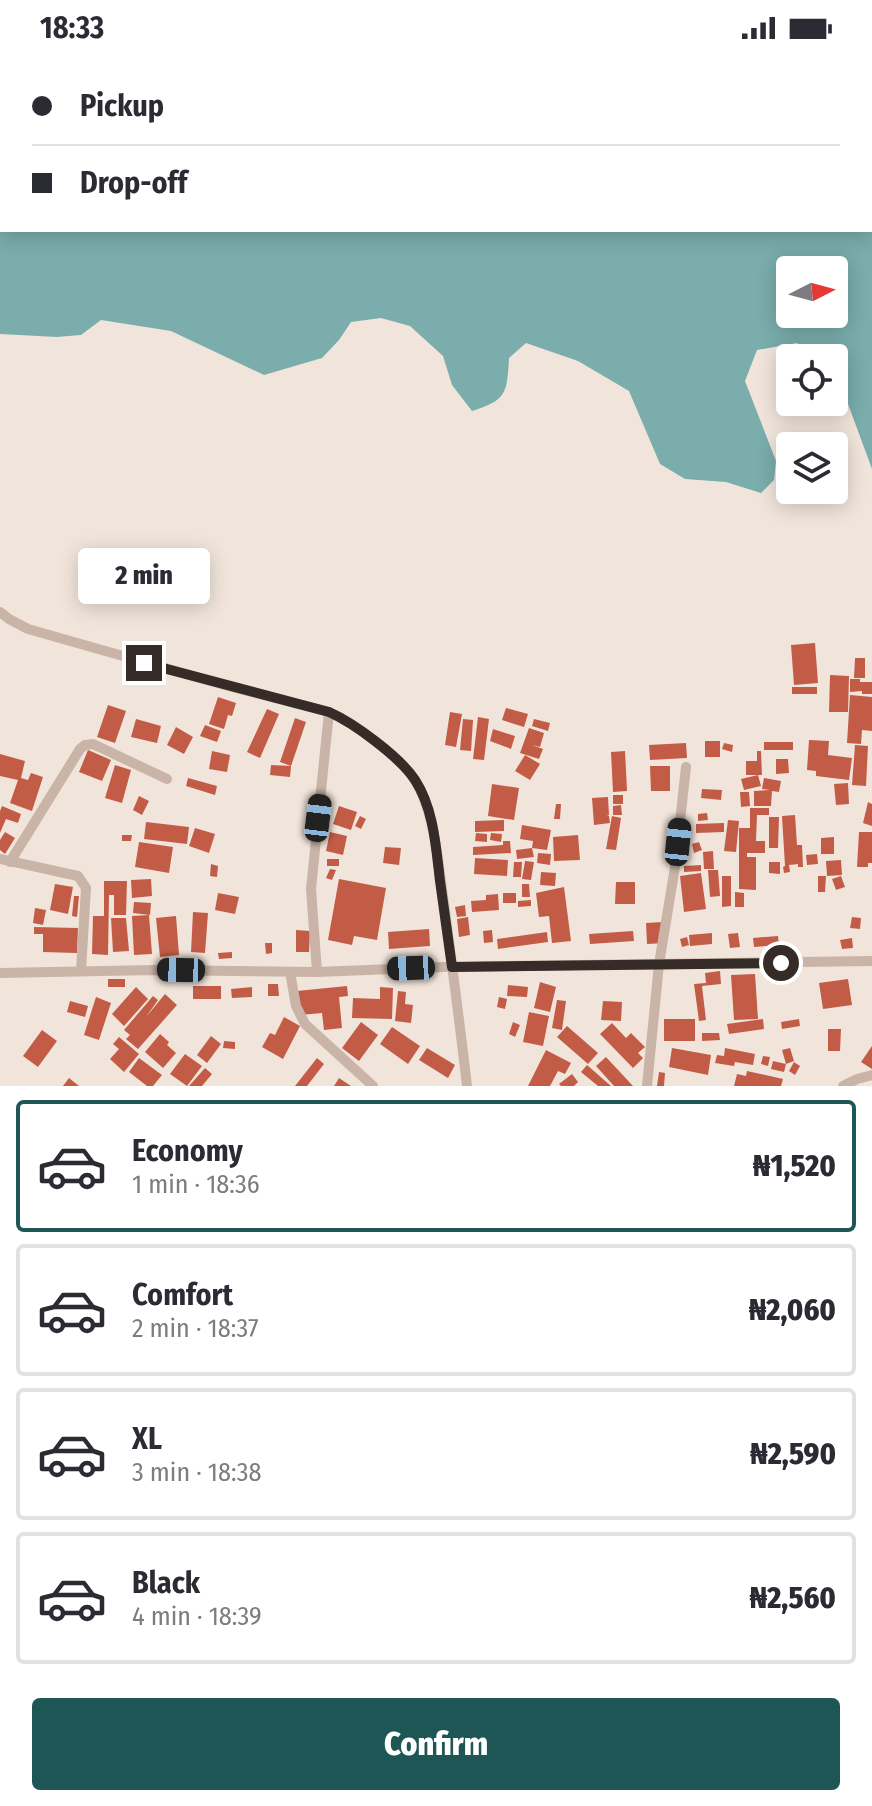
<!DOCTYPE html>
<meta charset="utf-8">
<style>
:root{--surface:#fff;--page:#f7f7f7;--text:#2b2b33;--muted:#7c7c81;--line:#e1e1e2;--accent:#1e5555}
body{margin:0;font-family:"Fira Sans Condensed",sans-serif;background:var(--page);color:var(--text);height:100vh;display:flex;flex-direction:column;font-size:30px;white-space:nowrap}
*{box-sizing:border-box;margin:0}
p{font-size:26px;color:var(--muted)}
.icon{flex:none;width:44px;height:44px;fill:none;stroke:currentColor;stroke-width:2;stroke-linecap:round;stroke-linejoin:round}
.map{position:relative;height:1030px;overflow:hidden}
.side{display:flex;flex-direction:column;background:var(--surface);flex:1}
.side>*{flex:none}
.guide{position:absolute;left:0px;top:0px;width:872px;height:176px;box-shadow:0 4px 20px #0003;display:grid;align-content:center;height:176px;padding:0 32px;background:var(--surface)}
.needle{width:52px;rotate:84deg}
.fabs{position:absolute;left:776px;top:200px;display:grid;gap:16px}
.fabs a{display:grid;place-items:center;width:72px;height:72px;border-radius:8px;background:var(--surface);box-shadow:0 4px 20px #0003;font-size:40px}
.end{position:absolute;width:36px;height:36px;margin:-18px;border:10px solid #352b27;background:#fff;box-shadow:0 0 0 4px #fff}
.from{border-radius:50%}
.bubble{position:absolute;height:56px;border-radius:8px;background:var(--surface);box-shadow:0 4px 20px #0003;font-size:26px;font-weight:800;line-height:56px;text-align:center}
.car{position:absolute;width:24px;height:48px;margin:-24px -12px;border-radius:10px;box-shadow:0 0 6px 2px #0007;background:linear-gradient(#222 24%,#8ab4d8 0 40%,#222 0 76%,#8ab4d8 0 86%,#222 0)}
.guide b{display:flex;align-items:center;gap:28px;height:76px;font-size:30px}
.guide b+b{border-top:2px solid var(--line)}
.guide i{width:20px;height:20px;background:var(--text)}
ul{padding:14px 0 0;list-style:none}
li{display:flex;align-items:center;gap:24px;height:132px;margin:0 16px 12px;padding:0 16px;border:4px solid var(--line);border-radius:8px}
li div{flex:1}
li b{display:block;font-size:30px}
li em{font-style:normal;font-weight:800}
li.active{border-color:var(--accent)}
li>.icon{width:72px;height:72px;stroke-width:1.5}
.primary-button{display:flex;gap:16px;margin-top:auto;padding:16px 32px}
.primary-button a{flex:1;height:92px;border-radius:8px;background:var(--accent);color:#fff;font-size:32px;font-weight:800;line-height:92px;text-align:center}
.status{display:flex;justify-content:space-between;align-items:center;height:56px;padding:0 40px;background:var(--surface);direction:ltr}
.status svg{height:22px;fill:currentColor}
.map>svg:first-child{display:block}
.water{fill:#7aadac;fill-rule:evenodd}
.building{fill:#c25c47}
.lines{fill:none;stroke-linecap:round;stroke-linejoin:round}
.street{stroke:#c9b4a7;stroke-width:10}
.route{stroke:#352b27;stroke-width:10}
</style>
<div class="status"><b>18:33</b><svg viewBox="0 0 49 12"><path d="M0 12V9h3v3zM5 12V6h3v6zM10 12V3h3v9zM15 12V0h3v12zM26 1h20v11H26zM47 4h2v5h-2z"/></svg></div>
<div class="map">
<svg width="872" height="1030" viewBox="0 0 872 1030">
<rect width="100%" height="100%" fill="#f1e5db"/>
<g class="water">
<path d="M0 0H424V2H2V174H870V79L872 78V413L848 348 834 322V302H821L797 287 757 294 745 325 776 405 774 424 761 437 726 426 685 423 660 408 629 335 578 305 526 287 509 302C507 337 507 344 472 355L452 329 443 300 410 270 381 262 351 266 339 284 322 302 264 319 171 275 101 264 81 279 57 281 0 278ZM790 214H834V258H790Z"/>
<path d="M502 0H692L693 2H501Z"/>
</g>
<g class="building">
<path d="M815 587 818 627 794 629 791 589Z"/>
<path d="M855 602H865V622H854Z"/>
<path d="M830 619 849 620 848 656H829Z"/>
<path d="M850 623H860V626H872V638H862V635L850 636Z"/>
<rect x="792" y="631" width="25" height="7"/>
<path d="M850 639 872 641V675L862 674 861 688 847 687Z"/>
<path d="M218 641 236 647 232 660 228 659 224 673 209 668Z"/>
<path d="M108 649 126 655 115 687 97 681Z"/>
<path d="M506 652 528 658 524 671 502 664Z"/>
<path d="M267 653 279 658 260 702 247 696Z"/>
<path d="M450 656 462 658 456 691 445 689Z"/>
<path d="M478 661 489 663 484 704 473 703Z"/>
<path d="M295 662 306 666 291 710 280 706Z"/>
<path d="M136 663 161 670 157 687 131 681Z"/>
<path d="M463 663 473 664 471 695 460 694Z"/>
<path d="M534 663 550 667 548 675 532 670Z"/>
<path d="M205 669 221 675 217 686 200 680Z"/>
<path d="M176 671 193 681 184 698 167 689Z"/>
<path d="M529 672 544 677 540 691 532 689 543 693 539 703 520 697Z"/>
<path d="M493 673 515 680 511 693 490 685Z"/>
<path d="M809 684 829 685 828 699 852 702 849 724 816 720V715L807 714Z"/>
<rect x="705" y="685" width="15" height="16"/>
<rect x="764" y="686" width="29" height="8"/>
<path d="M686 687 687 702 650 704 649 689Z"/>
<path d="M724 687 733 689 732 696 722 693Z"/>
<path d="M855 689 868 690 866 730 852 729Z"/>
<path d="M88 694 111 704 102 725 79 716Z"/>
<path d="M212 695 230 699 227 716 209 713Z"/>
<path d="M625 695 627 735 613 736 611 696Z"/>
<path d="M757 695H761L762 719H758L761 730 744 734 741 723 758 719H746V705H757Z"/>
<path d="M0 698 25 705 21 722 28 724 31 717 43 721 32 755 10 747 18 724 0 720Z"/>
<path d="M525 699 540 708 530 724 515 715Z"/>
<path d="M776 703H788L789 717 776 718Z"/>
<path d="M115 709 131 714 122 747 105 742Z"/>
<path d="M271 709 291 710 290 721 270 719Z"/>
<path d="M650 710H670V735H651Z"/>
<path d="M188 722 217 730 215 739 186 730Z"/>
<path d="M764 722 781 725 779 736 772 735 771 750H754V735L770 734 762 733Z"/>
<path d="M848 727 849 748 836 749 834 728Z"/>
<path d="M492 728 519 732 514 764 488 760Z"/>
<path d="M702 733 722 734 721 744 701 742Z"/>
<path d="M740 736H749L750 750 741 751Z"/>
<rect x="613" y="739" width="10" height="9"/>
<path d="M139 740 149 745 142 759 133 754Z"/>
<path d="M608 741 609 759 607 760H609L610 767 594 769 592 742Z"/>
<path d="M868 746 872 748V770L863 767Z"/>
<path d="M556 748H561L560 763H554Z"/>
<path d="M621 749 622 759H613V750Z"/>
<path d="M2 750 21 758 18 767 6 763 0 777V755Z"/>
<path d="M339 750 357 756 351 774 333 768Z"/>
<path d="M750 752H769V759H757L756 785H765V797H747V801H756V834L739 833V797H742H739V772H750Z"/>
<path d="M707 757 708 764 698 765V758Z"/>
<path d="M795 759 797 789H802L803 811H798V808L789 809 790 816 784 817 783 811 785 810 782 760Z"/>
<path d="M360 760 366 763 361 773 355 770Z"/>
<path d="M612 760 621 762 616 794 606 793Z"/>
<path d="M769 761H779L778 792H769Z"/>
<path d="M504 764V775L475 776V765Z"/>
<path d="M728 764 739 765 736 796 724 795Z"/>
<path d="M146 766 189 771 187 788 144 783Z"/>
<path d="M724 767V776L696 777V768Z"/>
<path d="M522 769 551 774 547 794 532 792 533 785 520 783Z"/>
<path d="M195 772 215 778 209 797 189 790Z"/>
<path d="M5 776 15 782 5 798 0 794V784Z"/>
<path d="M330 776 347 780 343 799 326 795Z"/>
<path d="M859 776H872V807H868V811H857Z"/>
<path d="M476 777 487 778V786L475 785Z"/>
<path d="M491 777 502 778 501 786 490 784Z"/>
<path d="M122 779H132L131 785H122Z"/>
<path d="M578 779 580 804 554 805 553 781Z"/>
<path d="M834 781V798H821V782Z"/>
<path d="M503 785H510L511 797 473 799V791L503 789Z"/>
<path d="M139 786 173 791 169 817 135 811Z"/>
<path d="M699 786 702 794 694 797 692 788Z"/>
<path d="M385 791 401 792 399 809 383 807Z"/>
<path d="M532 792 534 801 517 803 516 794Z"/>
<path d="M713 795 714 813H704L703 796Z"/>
<path d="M538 797 551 798 550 809 537 807Z"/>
<path d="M817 798 818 808 807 809 806 799Z"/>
<path d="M475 802 508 804 507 820 474 818Z"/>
<rect x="327" y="803" width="12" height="7"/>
<path d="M841 804 842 819 827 820 826 805Z"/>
<path d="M525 805 534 806 531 824 522 823Z"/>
<path d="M514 806H522L521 821H513Z"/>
<path d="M769 806H780V818L769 817Z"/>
<path d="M211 808 218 810 217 821 210 820Z"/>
<path d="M701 809V815L684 816V810Z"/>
<path d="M330 813 336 814 332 824 326 822Z"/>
<path d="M708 814H718L720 840 710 841Z"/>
<path d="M541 816 556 817 555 830 540 829Z"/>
<path d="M701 817 706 853 684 856 680 820Z"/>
<path d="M722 820H731V850L722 851Z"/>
<path d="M818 820H826L825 836H818Z"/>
<path d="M841 820 845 831 836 834 832 823Z"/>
<path d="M151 823 152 840 132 842 131 824Z"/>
<path d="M339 823 386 832 377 884 354 880 352 889 328 884Z"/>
<path d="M104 825H127L126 859H114V839H109L108 899 92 898 93 860H104Z"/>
<path d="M616 826H635V848H615Z"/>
<path d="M55 828 73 831 68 858 50 854Z"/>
<path d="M522 828H529L530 841H522Z"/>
<path d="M564 831 571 885 552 887 549 860 539 861 536 837Z"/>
<path d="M735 836 744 837V851H735Z"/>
<path d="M218 837 239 841 235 858 215 854Z"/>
<rect x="503" y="837" width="13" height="10"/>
<path d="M498 838 499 854 472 856 471 845 486 844V839Z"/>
<path d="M74 840H79L77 861 72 860Z"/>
<path d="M531 844V850L518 851V845Z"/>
<path d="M134 846 151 847 150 859 133 857Z"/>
<path d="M465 849 466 860 457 861 455 851Z"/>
<path d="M35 852 46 854 43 869 33 867Z"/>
<path d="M193 856 208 857 205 897 191 896Z"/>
<path d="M149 859 152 898 134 899 132 860Z"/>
<path d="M176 860 179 899 160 901 156 862Z"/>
<path d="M468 861 470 879 459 881 457 863Z"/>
<path d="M852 861 861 862 860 873 850 872Z"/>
<path d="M111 862H126L129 895 113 896Z"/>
<path d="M663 866 665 887 647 888 646 867Z"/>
<path d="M34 871 78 872 77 897 43 896V878H34Z"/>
<path d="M429 873 430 890 389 893 388 876Z"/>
<path d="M296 874 310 875 309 896H296Z"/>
<path d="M492 874 493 886 484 887 483 875Z"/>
<path d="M633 875 634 885 590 888 589 878Z"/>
<path d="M547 876 548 886 498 893 497 883Z"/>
<path d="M712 877V888L690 890 689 879Z"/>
<path d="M738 877 740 891 730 892 728 878Z"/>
<path d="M778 880 779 889 754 891 753 882Z"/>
<path d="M687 881 689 889 682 891 680 883Z"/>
<path d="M852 882 853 892 842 893 840 884Z"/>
<path d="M265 887H272V897L266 898Z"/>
<path d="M232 896V902L219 903 218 897Z"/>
<path d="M720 915 721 928 702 930 706 964 699 965 694 928 706 927 705 917Z"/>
<path d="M755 918 758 963 734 964 731 919Z"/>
<rect x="108" y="923" width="17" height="8"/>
<path d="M848 923 852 949 823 953 819 927Z"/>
<path d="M540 926 556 931 550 956 534 952Z"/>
<path d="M268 928H278L279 940H268Z"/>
<path d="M508 929 528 931 527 941 507 940Z"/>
<rect x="193" y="930" width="28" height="13"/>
<path d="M347 930 348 940 339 941 342 972 324 974 322 957 300 959 297 935Z"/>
<path d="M136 931 148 943 124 970 112 958Z"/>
<path d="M252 931V941L232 942 231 933Z"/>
<path d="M380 931 393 932 392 963 352 962 353 942 380 943Z"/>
<path d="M398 935 406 936 405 948 413 949 411 967 395 965Z"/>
<path d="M165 938 177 949 138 993 126 983 130 979 124 974 153 940 158 944 146 961Z"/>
<path d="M96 941 111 947 99 984 84 979Z"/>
<path d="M499 941 507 943 505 953 497 951Z"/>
<path d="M557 944 566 945 562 974 552 972Z"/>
<path d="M70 945 88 950 85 961 67 956Z"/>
<path d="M603 945 622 946 621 965 601 964Z"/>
<path d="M529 956 549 960 543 990 523 986Z"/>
<path d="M284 961 300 970 283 1003 262 991 270 977 275 979Z"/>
<rect x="664" y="963" width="31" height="22"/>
<path d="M763 963 764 973 729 978 727 968Z"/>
<path d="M799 963 800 970 782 973 781 966Z"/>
<path d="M361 966 378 979 359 1005 342 992Z"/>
<path d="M513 966 520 969 515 981 509 978Z"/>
<path d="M612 967 626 982 631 977 645 991 638 997 643 1002 633 1012 600 978Z"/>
<path d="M567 970 598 997 588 1008 557 981Z"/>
<path d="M392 971 420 990 408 1008 380 988Z"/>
<path d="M828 973H841L840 995H828Z"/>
<path d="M42 974 57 985 38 1011 23 1000Z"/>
<path d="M702 977H719L720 984 702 985Z"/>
<path d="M160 978 169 986 167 989 176 997 163 1012 145 996Z"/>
<path d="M211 980 221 988 207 1007 197 999Z"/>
<path d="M119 981 139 998 124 1016 110 1003 119 993 113 988Z"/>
<path d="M224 985 235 986V993L223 992Z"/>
<path d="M872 990V1013L861 1006Z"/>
<path d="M427 992 455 1009 448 1022 419 1004Z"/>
<path d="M672 992 711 999 708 1019 669 1011Z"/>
<path d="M725 992 755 998 753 1009 735 1006 734 1010 715 1007 717 999 724 1000Z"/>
<path d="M790 992 794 1005 786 1008 782 994Z"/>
<path d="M546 994 571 1007 565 1018 558 1015 550 1030H528Z"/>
<path d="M185 998 202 1010 187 1030 170 1018Z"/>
<path d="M763 1000 770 1001 768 1010 761 1008Z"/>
<path d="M606 1001 633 1030H614L596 1010Z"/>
<path d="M139 1002 162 1019 153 1030H147L129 1016Z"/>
<path d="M317 1002 324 1008 307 1030H295Z"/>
<path d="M773 1005 786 1008 784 1016 771 1013Z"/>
<path d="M794 1006 800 1010 795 1019 789 1015Z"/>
<path d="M587 1009 611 1030H598L581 1016Z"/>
<path d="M205 1012 212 1018 202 1030H189Z"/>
<path d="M747 1015 783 1023 781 1030H734L737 1018 746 1020Z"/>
<path d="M659 1016 665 1017 664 1030H657Z"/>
<path d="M572 1018 578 1026 574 1030H561L559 1028Z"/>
<path d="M69 1022 79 1030H63Z"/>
<path d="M339 1022 351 1030H334Z"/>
</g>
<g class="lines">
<g class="street">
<path d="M0 556 9 563 28 573 232 631 329 656C354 667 406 705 418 729 436 765 438 808 444 848 452 909 460 969 467 1030"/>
<path d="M0 803 78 820 86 832 81 915"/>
<path d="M10 806 80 693 85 689 93 688 167 723"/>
<path d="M290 916 296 950 305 968 373 1030"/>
<path d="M317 916 311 833 329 656"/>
<path d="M0 917 153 914 317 916 443 911 872 905"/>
<path d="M647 1030 659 908 675 811 686 711"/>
<path d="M843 1030 857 1023 872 1019"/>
</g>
</g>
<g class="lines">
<path class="route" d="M144 607 329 656C354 667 400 701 415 724 434 753 436 792 440 825 444 854 448 882 452 911L781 907"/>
</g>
</svg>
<div class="fabs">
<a><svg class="needle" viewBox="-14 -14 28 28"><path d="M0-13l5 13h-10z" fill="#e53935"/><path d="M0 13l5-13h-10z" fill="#7c7c81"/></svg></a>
<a><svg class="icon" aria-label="locate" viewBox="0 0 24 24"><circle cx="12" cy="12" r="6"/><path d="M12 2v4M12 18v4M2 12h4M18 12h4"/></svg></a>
<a><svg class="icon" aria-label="layers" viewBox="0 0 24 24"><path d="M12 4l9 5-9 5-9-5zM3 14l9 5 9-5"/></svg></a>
</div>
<i class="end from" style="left:781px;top:907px"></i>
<i class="end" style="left:144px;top:607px"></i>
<div class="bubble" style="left:78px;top:492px;width:132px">2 min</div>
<i class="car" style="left:318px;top:762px;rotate:7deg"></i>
<i class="car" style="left:678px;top:786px;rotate:6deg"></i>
<i class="car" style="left:411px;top:912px;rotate:268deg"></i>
<i class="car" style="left:181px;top:914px;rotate:271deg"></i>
<div class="guide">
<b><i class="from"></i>Pickup</b>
<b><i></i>Drop-off</b>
</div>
</div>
<section class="side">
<ul>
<li class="active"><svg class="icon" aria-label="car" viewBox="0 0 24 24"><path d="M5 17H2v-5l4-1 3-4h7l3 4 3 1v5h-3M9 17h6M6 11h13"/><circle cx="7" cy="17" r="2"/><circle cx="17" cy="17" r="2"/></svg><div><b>Economy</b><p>1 min · 18:36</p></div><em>₦1,520</em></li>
<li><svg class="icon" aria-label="car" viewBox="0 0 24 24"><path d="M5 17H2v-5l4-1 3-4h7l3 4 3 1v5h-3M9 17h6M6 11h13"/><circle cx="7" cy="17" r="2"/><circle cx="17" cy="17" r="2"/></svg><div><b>Comfort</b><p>2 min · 18:37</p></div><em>₦2,060</em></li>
<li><svg class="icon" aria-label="car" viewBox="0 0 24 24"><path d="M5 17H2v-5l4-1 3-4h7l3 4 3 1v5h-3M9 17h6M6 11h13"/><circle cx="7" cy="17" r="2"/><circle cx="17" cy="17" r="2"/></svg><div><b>XL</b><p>3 min · 18:38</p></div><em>₦2,590</em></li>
<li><svg class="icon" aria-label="car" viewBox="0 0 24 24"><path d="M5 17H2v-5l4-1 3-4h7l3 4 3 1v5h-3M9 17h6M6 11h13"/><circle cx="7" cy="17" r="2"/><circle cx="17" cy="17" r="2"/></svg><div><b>Black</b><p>4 min · 18:39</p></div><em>₦2,560</em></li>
</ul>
<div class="primary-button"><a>Confirm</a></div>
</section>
